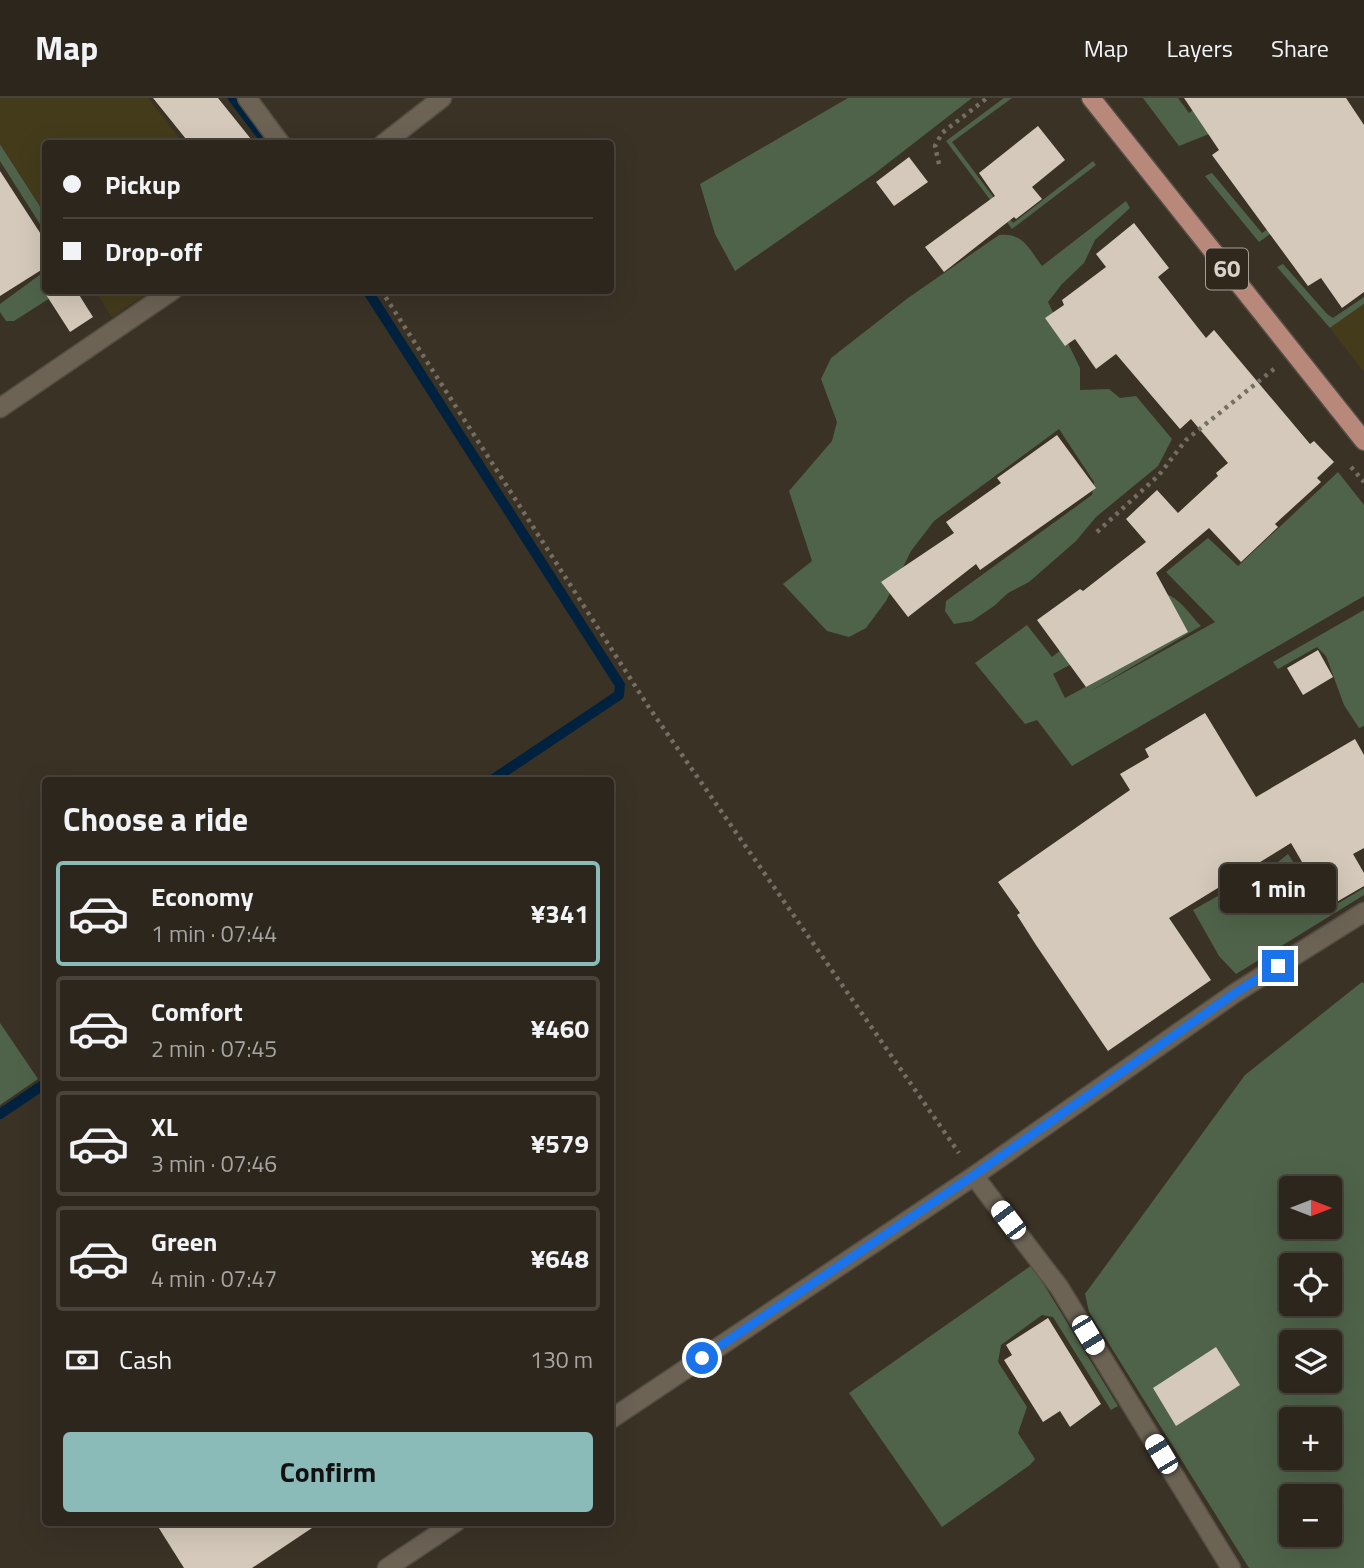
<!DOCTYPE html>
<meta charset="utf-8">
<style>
:root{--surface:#2c261c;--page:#342e25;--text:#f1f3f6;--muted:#a6a5a3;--line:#48433b;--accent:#8bbbb9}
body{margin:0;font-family:"Titillium Web",sans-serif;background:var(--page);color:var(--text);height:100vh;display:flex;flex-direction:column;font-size:26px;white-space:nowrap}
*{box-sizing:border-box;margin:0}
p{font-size:23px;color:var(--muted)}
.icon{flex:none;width:38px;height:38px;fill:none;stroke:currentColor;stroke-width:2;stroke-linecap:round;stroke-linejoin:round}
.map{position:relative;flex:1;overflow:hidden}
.details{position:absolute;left:42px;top:679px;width:572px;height:749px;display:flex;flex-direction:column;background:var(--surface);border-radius:7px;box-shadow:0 7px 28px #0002,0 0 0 2px var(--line)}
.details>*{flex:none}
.guide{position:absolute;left:42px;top:42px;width:572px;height:154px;border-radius:7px;box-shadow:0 7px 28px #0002,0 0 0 2px var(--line);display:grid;align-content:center;height:154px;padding:0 21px;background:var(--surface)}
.needle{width:46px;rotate:90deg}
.tools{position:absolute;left:1279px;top:1078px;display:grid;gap:14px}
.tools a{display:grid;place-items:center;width:63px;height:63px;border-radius:7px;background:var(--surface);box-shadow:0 7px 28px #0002,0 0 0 2px var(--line);font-size:35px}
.end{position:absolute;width:32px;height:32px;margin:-16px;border:9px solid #1a73e8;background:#fff;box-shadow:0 0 0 4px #fff}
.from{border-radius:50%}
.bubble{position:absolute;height:49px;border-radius:7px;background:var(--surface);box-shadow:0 7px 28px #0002,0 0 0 2px var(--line);font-size:23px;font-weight:700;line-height:49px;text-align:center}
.car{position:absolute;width:21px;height:42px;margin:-21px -10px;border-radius:9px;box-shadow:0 0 5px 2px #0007;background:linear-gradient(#fff 24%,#345 0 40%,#fff 0 76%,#345 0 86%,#fff 0)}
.guide b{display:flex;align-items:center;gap:24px;height:66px;font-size:26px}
.guide b+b{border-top:2px solid var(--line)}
.guide i{width:18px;height:18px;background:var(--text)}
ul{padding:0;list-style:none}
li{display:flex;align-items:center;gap:21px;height:105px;margin:0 14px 10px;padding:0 7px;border:4px solid var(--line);border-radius:7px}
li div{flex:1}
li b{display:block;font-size:26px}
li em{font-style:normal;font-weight:700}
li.active{border-color:var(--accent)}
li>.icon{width:63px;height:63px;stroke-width:1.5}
h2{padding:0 21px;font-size:32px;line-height:84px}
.pay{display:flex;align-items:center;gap:18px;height:77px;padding:0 21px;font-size:26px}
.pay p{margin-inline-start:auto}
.cta{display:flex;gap:14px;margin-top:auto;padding:14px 21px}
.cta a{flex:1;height:80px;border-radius:7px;background:var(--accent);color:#111;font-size:28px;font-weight:700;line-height:80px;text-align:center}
header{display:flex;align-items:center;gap:42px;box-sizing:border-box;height:98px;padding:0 35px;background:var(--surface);border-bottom:2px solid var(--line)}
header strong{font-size:33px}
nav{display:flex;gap:38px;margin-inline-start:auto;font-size:24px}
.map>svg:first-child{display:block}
.green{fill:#4f634a;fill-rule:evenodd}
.sand{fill:#443b1b}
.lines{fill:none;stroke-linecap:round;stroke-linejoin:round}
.stream{stroke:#00223e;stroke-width:10}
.building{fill:#d4c9ba}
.service-casing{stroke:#554e43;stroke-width:21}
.minor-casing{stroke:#554e43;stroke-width:21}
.primary-casing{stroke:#554e43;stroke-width:21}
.path{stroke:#756e63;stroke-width:4.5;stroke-dasharray:3.5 5;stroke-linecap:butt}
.service{stroke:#6c6355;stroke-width:18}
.minor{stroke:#6c6355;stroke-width:18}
.primary{stroke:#b8887b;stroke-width:18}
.route{stroke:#1a73e8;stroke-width:9}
.labels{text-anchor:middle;stroke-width:7;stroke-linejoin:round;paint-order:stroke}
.shield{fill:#31281d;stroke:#a59f96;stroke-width:2}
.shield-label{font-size:24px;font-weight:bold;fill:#d7d2ca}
</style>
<header>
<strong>Map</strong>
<nav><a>Map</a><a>Layers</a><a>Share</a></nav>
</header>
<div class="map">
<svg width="1364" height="1470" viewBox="0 0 1364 1470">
<rect width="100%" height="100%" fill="#3b3226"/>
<g class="green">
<path d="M848 0H972L874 76 735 173 715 136 700 86Z"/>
<path d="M1004 0H1012L952 44 1013 125 1093 63 1096 67 1012 131 946 43Z"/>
<path d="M1143 0H1178L1189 15 1210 0 1209 36 1179 48Z"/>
<path d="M0 46 45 116V134L0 63Z"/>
<path d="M1212 75 1262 135 1343 80V85L1259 144 1205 78Z"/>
<path d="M1126 103 1130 110 1095 142 1084 165 1062 186 1048 204 1080 270V292L1109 291 1120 300 1136 298 1172 341 1158 368 1096 419 1076 443 1029 484 1008 495 994 508 972 523 954 526 945 513 946 503 1092 397 1094 384 1059 331 934 423 911 453 886 503 866 530 849 539 827 533 783 486 812 463 789 393 832 343 837 324 821 281 831 260 908 200 999 137C1023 134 1029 151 1042 168Z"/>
<path d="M1283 166 1327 216 1333 220 1364 199V206L1330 230 1277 169Z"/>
<path d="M45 173 46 192 61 193 14 223H6L0 214V206Z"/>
<path d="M1338 374 1364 407V498L1072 668 1037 622 1025 626 975 565 1027 527 1052 559C1076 542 1136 490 1165 496 1179 499 1191 518 1201 528L1089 594 1215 524 1166 474 1208 440 1238 468ZM1174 510 1187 534 1065 600 1053 576Z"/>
<path d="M1364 512V628L1359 630 1344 607 1326 558 1317 549 1278 571 1273 564Z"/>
<path d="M1288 756 1325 813 1364 790V797L1236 876 1219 858 1193 812 1278 764Z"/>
<path d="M1362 884 1364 886V1470H1249L1089 1214 1085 1196 1245 977ZM1292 1090H1330V1129H1292ZM1292 1167H1330V1206H1292ZM1292 1244H1330V1283H1292ZM1292 1321H1330V1360H1292ZM1292 1398H1330V1437H1292Z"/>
<path d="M0 925 38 981 0 1007Z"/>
<path d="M1032 1167 1118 1308 1111 1312 1053 1219 1042 1217 1001 1247 998 1264 1027 1309 1018 1335 1035 1361 1030 1367 942 1429 849 1295Z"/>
</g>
<g class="sand">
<path d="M0 0H148L183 45 46 46 45 116 0 46Z"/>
<path d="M95 193H151L112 219Z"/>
<path d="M1364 206V274L1330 230Z"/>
</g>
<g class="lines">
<g class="stream">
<path d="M233 0 268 46"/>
<path d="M367 192 620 587 619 597 492 682"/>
<path d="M0 1016 46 985"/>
</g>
</g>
<g class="building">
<path d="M153 0H218L255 46H190Z"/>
<path d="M1184 0H1346L1364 27V194L1342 210 1321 180 1308 188 1212 57 1219 52Z"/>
<path d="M1038 28 1065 62 1032 89 1042 101 1016 121 1014 119 944 174 925 149 995 98 979 75Z"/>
<path d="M909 59 928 84 894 108 876 84Z"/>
<path d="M0 73 46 144V169L0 198Z"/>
<path d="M1134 125 1169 170 1158 179 1206 240 1214 232 1310 346 1314 343 1334 364 1317 380 1321 384 1275 426 1278 429 1241 464 1209 430 1156 475 1188 534 1086 589 1037 522 1080 491 1083 493 1146 444 1126 421 1157 392 1178 415 1218 378 1216 375 1228 365 1191 321 1180 331 1116 256 1096 271 1075 241 1065 248 1045 220 1064 207 1062 202 1106 169 1096 156Z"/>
<path d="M43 192H76L93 219 70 234Z"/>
<path d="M1057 337 1096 390 980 472 976 466 908 519 881 484 954 435 946 424 1001 385 997 380Z"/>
<path d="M1318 552 1333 579 1303 597 1287 570Z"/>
<path d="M1205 615 1256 699 1355 641 1364 657V750L1353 756 1364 775V788L1328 809 1291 745 1169 820 1211 882 1108 953 1036 847 1017 817 1020 815 998 784 1130 692 1120 676 1149 659 1145 651Z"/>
<path d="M1048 1220 1101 1306 1070 1329 1060 1313 1043 1324 1004 1262 1012 1257 1006 1247Z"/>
<path d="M1216 1249 1240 1287 1176 1328 1153 1290Z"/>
<path d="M155 1424H321L252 1470H184Z"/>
</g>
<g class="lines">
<g class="service-casing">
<g id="service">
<path d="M247 0 281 46"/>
<path d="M974 1078 1059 1189 1231 1470"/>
</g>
</g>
<g class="minor-casing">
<g id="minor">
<path d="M383 46 442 0"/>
<path d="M0 310 173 192"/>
<path d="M611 1321 974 1078 1235 895 1364 814"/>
<path d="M387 1470 456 1424"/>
</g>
</g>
<g class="primary-casing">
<path id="primary" d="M1091 0 1364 343"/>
</g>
<g class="path">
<path d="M939 66 935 48 942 35 987 0"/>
<path d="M381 192 648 608 959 1055"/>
<path d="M1351 369 1364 384"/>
<path d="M1097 434 1159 377 1186 342 1274 271"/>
</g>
<use href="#service" class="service"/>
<use href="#minor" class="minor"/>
<use href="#primary" class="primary"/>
</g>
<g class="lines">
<path class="route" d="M702 1260 974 1077 1235 895 1278 868"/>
</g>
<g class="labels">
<rect class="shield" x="1206" y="150.5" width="42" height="41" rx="5"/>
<g class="shield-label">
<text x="1227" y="179">60</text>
</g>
</g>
</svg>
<div class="tools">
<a><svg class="needle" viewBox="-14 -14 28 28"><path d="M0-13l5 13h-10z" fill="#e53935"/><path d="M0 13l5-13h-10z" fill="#a6a5a3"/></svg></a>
<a><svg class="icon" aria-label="locate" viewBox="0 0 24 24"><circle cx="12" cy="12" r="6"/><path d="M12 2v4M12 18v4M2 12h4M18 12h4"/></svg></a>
<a><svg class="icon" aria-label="layers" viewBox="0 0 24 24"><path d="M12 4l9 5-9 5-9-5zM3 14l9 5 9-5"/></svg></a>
<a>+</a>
<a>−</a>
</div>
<i class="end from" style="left:702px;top:1260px"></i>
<i class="end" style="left:1278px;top:868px"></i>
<div class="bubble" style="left:1220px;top:766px;width:116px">1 min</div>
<i class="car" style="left:1008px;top:1122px;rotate:323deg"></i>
<i class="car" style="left:1088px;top:1237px;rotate:149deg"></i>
<i class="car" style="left:1161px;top:1356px;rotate:329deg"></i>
<div class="guide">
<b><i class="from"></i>Pickup</b>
<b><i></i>Drop-off</b>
</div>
<section class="details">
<h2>Choose a ride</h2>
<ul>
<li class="active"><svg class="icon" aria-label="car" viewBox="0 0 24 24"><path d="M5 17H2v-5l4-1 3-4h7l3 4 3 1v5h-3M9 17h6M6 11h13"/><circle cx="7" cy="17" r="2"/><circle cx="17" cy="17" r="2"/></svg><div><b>Economy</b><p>1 min · 07:44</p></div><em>¥341</em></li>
<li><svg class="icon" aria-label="car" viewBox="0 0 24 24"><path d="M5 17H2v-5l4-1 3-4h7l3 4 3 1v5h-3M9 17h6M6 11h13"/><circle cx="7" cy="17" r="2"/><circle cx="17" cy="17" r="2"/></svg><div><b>Comfort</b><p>2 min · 07:45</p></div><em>¥460</em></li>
<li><svg class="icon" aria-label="car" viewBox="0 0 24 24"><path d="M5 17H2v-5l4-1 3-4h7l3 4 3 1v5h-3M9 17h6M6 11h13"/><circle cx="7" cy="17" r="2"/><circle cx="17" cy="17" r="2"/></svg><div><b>XL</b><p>3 min · 07:46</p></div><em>¥579</em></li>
<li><svg class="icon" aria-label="car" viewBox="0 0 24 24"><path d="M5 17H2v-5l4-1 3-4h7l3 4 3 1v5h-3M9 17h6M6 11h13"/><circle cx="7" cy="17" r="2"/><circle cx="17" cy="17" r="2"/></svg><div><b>Green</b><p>4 min · 07:47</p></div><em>¥648</em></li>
</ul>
<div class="pay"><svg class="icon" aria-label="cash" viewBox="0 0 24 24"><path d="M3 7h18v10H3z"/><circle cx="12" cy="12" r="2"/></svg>Cash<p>130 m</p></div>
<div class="cta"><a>Confirm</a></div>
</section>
</div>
